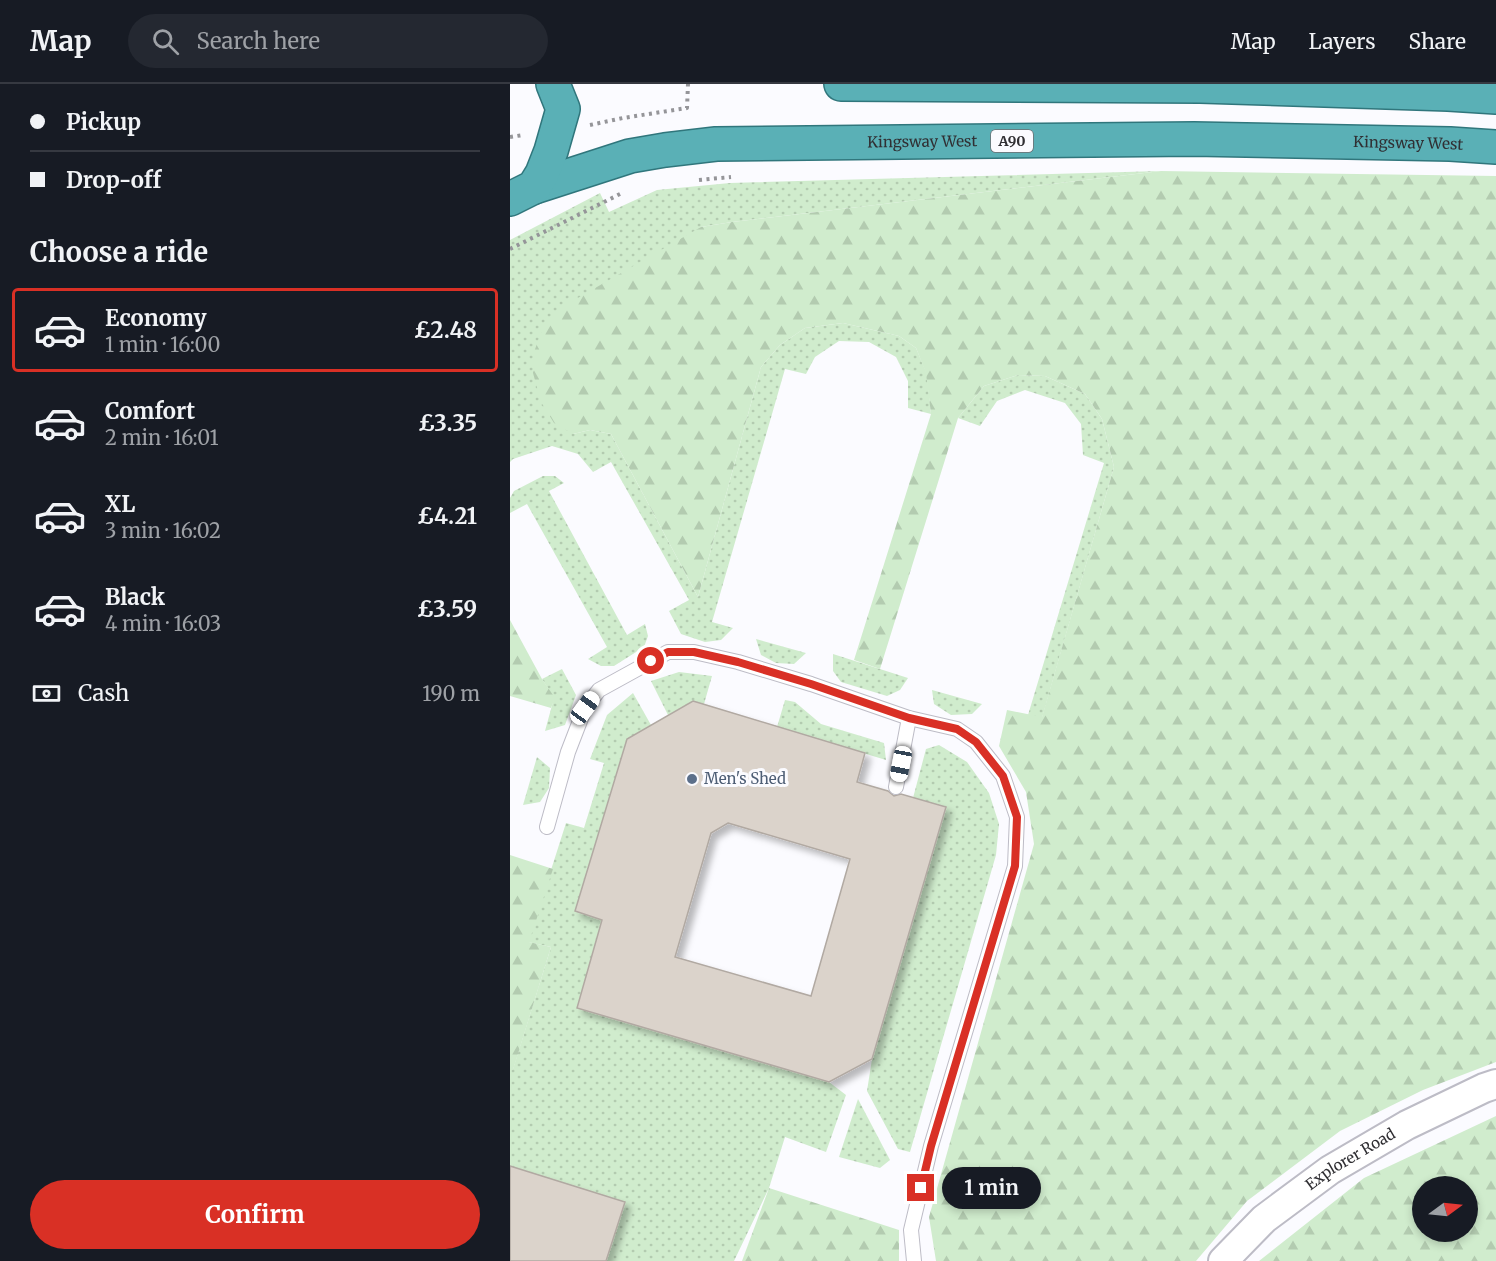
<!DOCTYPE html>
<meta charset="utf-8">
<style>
:root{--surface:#171b24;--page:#242831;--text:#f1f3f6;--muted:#9ea1a6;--line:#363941;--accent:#d93025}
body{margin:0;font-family:Merriweather,serif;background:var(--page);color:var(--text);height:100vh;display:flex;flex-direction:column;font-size:22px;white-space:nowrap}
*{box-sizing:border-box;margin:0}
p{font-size:20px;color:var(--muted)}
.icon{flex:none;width:33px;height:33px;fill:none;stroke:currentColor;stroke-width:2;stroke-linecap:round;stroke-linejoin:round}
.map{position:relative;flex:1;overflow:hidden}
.sheet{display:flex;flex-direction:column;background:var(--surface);width:510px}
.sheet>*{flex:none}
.hud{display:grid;align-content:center;height:132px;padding:0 30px;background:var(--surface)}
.needle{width:39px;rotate:75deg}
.tools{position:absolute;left:902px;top:1092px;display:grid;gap:12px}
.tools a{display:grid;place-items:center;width:66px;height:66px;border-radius:50%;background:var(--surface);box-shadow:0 3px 9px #0003;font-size:30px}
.end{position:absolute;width:27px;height:27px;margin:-14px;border:8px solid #d93025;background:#fff;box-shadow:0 0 0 3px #fff}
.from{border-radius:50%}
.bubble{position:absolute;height:42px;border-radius:21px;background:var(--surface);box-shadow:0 3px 9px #0003;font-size:20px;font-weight:700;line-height:42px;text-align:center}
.car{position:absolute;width:18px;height:36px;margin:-18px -9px;border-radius:8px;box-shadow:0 0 4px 2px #0007;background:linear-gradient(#fff 24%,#345 0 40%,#fff 0 76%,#345 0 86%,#fff 0)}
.hud b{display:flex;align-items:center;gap:21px;height:57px;font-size:22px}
.hud b+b{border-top:2px solid var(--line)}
.hud i{width:15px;height:15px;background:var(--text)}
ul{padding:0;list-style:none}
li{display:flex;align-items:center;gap:18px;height:84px;margin:0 12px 9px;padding:0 18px;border:3px solid transparent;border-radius:6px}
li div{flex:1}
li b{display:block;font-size:22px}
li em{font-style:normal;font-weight:700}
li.active{border-color:var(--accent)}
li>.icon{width:54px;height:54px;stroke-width:1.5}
h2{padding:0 30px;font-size:27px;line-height:72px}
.pay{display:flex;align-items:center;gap:15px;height:66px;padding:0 30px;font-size:22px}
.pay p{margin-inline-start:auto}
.primary-button{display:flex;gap:12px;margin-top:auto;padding:12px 30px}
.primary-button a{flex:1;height:69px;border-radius:36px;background:var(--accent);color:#fff;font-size:24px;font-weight:700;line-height:69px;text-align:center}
header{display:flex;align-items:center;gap:36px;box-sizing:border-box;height:84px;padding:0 30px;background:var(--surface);border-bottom:2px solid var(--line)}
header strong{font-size:28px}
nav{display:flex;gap:33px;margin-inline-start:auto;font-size:21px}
.search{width:420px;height:54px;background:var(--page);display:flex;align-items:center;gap:15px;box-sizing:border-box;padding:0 21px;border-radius:33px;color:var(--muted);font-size:22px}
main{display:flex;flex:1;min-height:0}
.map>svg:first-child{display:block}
.grass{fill:url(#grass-dots)}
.forest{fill:url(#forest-firs);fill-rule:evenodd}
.building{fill:#dbd3cb;stroke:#b1a9a2;stroke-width:1.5;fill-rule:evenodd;filter:url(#shadow)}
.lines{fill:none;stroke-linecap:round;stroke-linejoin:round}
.service-casing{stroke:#bdbcc6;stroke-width:16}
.minor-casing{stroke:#bdbcc6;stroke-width:32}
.trunk-casing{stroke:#30767c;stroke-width:36}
.path{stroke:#959599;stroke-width:4;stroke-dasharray:3 4.5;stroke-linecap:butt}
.service{stroke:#fff;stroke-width:14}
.minor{stroke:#fff;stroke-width:28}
.trunk{stroke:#5ab0b6;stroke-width:33}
.route{stroke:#d93025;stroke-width:8}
.service-dot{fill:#5c6f8a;stroke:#fbfbff;stroke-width:2}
.labels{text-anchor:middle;stroke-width:6;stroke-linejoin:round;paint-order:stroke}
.shield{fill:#fbfbff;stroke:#6d6c70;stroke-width:1.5}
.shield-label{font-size:14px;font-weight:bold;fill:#302f33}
.street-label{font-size:15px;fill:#302f33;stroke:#fbfbff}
.service-label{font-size:15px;fill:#4e5e75;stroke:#fbfbff;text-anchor:start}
</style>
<header>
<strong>Map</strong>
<div class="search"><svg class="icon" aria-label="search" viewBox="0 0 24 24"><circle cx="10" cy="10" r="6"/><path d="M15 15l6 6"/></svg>Search here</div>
<nav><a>Map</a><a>Layers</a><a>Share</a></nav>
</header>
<main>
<section class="sheet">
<div class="hud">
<b><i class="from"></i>Pickup</b>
<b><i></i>Drop-off</b>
</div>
<h2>Choose a ride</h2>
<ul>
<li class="active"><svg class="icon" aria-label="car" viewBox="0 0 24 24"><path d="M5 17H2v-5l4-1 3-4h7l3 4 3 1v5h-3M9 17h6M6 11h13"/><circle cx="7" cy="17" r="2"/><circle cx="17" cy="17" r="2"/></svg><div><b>Economy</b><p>1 min · 16:00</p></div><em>£2.48</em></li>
<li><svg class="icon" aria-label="car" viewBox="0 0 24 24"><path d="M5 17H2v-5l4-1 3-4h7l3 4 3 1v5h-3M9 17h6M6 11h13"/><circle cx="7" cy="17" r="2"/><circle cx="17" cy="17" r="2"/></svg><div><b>Comfort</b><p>2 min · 16:01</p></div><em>£3.35</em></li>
<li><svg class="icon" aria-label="car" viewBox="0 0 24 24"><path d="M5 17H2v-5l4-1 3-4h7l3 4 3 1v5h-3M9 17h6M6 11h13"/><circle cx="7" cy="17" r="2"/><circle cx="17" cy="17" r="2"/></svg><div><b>XL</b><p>3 min · 16:02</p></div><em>£4.21</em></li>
<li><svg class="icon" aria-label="car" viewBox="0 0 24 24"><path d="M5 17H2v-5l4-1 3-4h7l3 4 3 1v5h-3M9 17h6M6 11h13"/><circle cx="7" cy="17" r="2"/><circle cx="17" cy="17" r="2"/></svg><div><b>Black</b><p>4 min · 16:03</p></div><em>£3.59</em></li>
</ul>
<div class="pay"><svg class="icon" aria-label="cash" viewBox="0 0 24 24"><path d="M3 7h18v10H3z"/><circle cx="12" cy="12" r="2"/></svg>Cash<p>190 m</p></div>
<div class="primary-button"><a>Confirm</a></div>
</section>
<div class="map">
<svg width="986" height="1177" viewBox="0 0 986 1177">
<defs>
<pattern id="grass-dots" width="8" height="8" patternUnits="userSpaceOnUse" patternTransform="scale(1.5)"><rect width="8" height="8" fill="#d0eccd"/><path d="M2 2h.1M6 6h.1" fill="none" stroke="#b3cbb0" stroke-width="1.8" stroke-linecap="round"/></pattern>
<pattern id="forest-firs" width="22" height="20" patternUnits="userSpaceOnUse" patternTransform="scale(1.5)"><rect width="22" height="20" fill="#d0eccd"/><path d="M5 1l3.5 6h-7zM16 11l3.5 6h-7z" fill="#b3cbb0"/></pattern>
<filter id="shadow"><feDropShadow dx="5.5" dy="5.5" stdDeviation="3" flood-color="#0004"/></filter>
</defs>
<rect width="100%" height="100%" fill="#fbfbff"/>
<g class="grass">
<path d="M651 87 222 138 191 143 63 350 80 346 101 350 188 513 251 283 270 261 295 244 333 239 389 252 406 264 417 290 421 330 398 324V297L386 273 359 258 329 257 305 273 296 290 275 285 202 538 223 544 211 556 195 558 171 550 159 527 179 516 101 378 83 388 68 370 42 362 3 375 0 378V156L90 109 99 128 147 106 220 99Z"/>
<path d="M508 291 535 292 575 310 592 335 604 383 532 634 518 631 594 379 573 371 571 340 555 319 515 306 487 317 470 342 448 334 474 302Z"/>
<path d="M33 392H45L54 399 39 407 117 551 135 540 138 552 134 563 104 582H91L78 575 97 563 17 420 0 429V414L4 407Z"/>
<path d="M246 555 296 569 284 580 266 579 251 571Z"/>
<path d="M323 570 398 594 390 606 377 612 331 598 323 587Z"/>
<path d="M52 585 66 611 55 641 35 647 44 614 32 595Z"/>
<path d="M169 588 202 592 194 620 183 617 158 631 141 597Z"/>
<path d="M422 606 472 620 462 630 441 631 424 620Z"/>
<path d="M123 609 141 641 117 655 65 827 92 836 67 924 319 998 336 1011 316 1068 275 1053 259 1104 224 1177H96L115 1118 0 1082V985H3L41 863 18 858 56 739 74 744 94 679 80 675 97 631Z"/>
<path d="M275 616 285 618 311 640 374 659 376 676 267 643Z"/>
<path d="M429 661 457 678 479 709 489 740 486 771 400 1068 388 1065 357 1007 362 975 436 724 403 714 416 665Z"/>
<path d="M27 673 40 684 39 704 30 718 13 721Z"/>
<path d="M348 1015 380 1076 370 1084 329 1073Z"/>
</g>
<g class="forest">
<path d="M651 87 986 92V978L913 1006 830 1047 737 1117 686 1177H426L419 1133 524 760 516 708 489 662 497 626 532 633 604 383 592 335 575 310 535 292 508 291 474 302 448 334 370 585 344 576 421 330 416 289 406 264 389 252 333 239 295 244 270 261 251 283 188 513 101 350 80 346 63 350 44 339 31 318 23 289 24 268 31 249 47 226 191 143 222 138Z"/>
<path d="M0 536 32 595 45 614 41 624 0 612Z"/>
<path d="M0 771 43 785 19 858 41 863 3 986 0 985Z"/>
<path d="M986 1032V1177H749L854 1094ZM912 1102H957V1148H912Z"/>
<path d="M259 1104 389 1146V1177H232Z"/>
</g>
<g class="building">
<path d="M183 617 355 669 347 698 378 707 384 712 391 710 436 723 362 975 319 998 67 924 92 836 65 827 117 655ZM218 739 340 775 301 912 165 873 201 749Z"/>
<path d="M0 1082 115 1118 96 1177H0Z"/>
</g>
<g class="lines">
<g class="service-casing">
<g id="service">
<path d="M386 703 399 634"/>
<path d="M37 743 58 668 75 624 89 606 158 568H184L228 578 301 600 399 634 447 645 466 658 493 692 507 733 505 782 421 1062 401 1146 404 1177"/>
</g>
</g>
<g class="minor-casing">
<g id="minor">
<path id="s1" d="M713 1177 754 1135 820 1086 897 1041 974 1004 986 1000"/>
</g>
</g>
<g class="trunk-casing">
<g id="trunk">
<path d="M331 0 690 2 938 10 986 13"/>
<path id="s2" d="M24 103 120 72 155 66 206 60 684 55 940 60 986 63"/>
<path d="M0 115 24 103 32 90 41 67 53 25 43 0"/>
</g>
</g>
<g class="path">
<path d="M80 41 113 34 177 24 178 0"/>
<path d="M0 53 13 51"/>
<path d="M189 96 221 93"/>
<path d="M0 165 112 109"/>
</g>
<use href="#service" class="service"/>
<use href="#minor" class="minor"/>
<use href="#trunk" class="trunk"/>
</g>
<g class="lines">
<path class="route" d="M141 577 158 568H184L228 578 301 600 399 634 447 645 466 658 493 692 507 733 505 782 421 1062 411 1104"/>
</g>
<circle class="service-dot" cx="182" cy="695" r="6"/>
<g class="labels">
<rect class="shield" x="481" y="46" width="42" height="22" rx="4.5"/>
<g class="shield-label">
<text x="502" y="62">A90</text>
</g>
<g class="street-label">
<text dy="5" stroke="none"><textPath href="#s2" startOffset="394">Kingsway West</textPath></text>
<text dy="5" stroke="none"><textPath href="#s2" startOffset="880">Kingsway West</textPath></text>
<text dy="5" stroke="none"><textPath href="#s1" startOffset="164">Explorer Road</textPath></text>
</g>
<g class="service-label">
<text x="194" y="700">Men's Shed</text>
</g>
</g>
</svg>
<div class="tools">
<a><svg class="needle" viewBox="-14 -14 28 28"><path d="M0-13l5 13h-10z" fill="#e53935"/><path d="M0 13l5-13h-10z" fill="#9ea1a6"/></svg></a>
</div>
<i class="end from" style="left:141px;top:577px"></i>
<i class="end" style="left:411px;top:1104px"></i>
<div class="bubble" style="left:432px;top:1083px;width:99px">1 min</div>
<i class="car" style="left:75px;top:624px;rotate:36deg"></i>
<i class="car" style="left:391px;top:680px;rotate:191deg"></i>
</div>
</main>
